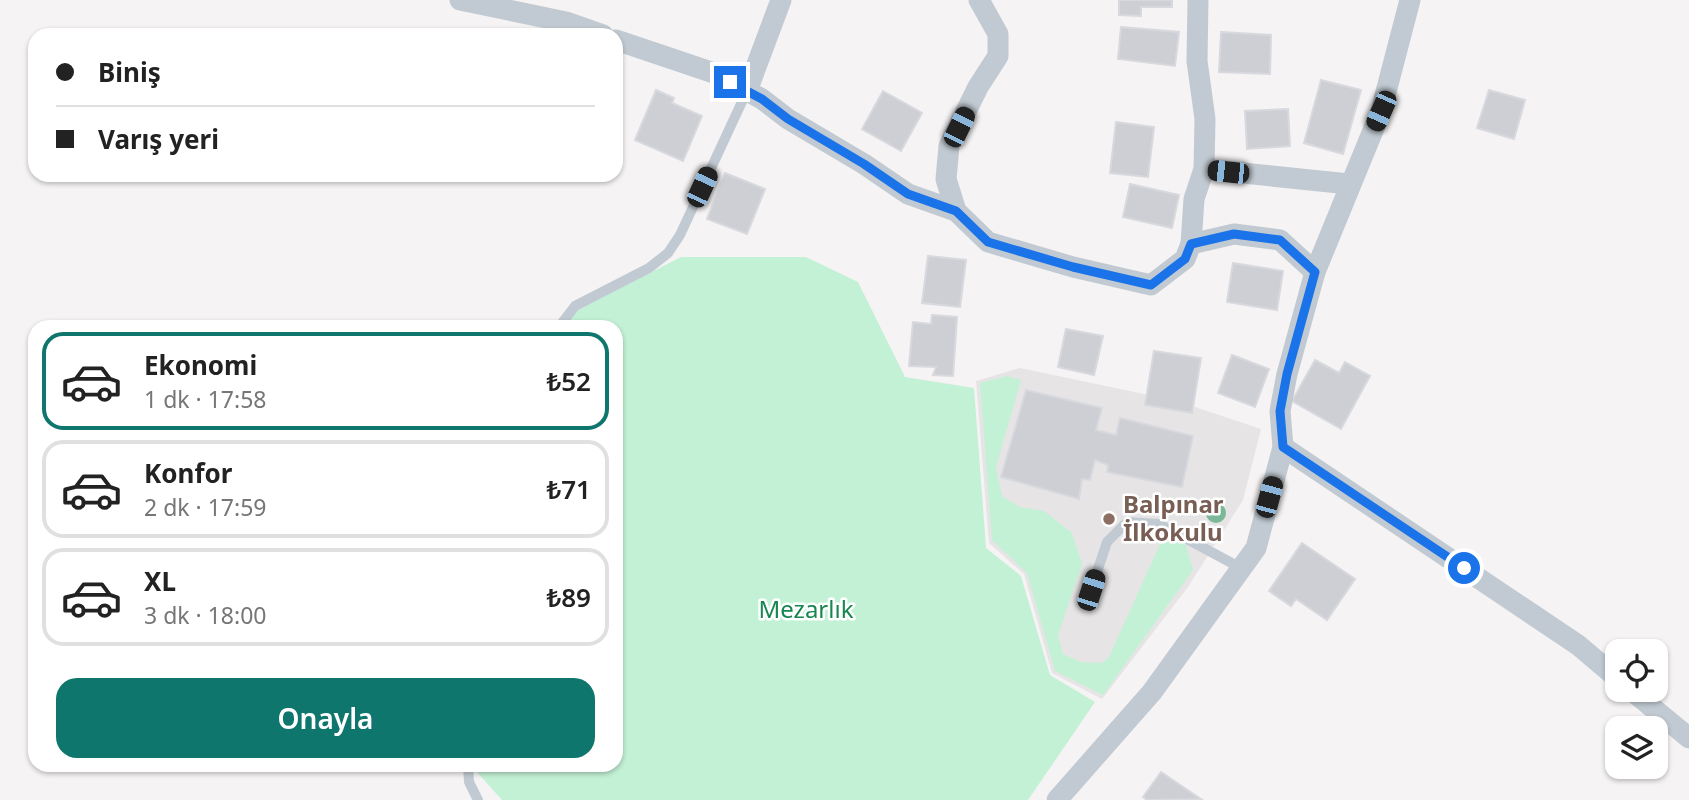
<!DOCTYPE html>
<html lang="tr">
<meta charset="utf-8">
<style>
:root{--surface:#fff;--page:#f6f6f6;--text:#222;--muted:#767676;--line:#e0e0e0;--accent:#0f766e}
body{margin:0;font-family:"Noto Sans",sans-serif;background:var(--page);color:var(--text);height:100vh;display:flex;flex-direction:column;font-size:26px;white-space:nowrap}
*{box-sizing:border-box;margin:0}
p{font-size:23px;color:var(--muted)}
.icon{flex:none;width:38px;height:38px;fill:none;stroke:currentColor;stroke-width:2;stroke-linecap:round;stroke-linejoin:round}
.map{position:relative;flex:1;overflow:hidden}
.panel{position:absolute;left:28px;top:320px;width:595px;height:452px;display:flex;flex-direction:column;background:var(--surface);border-radius:21px;box-shadow:0 2px 5px #0004}
.panel>*{flex:none}
.hud{position:absolute;left:28px;top:28px;width:595px;height:154px;border-radius:21px;box-shadow:0 2px 5px #0004;display:grid;align-content:center;height:154px;padding:0 28px;background:var(--surface)}
.tools{position:absolute;left:1605px;top:639px;display:grid;gap:14px}
.tools a{display:grid;place-items:center;width:63px;height:63px;border-radius:14px;background:var(--surface);box-shadow:0 2px 5px #0004;font-size:35px}
.end{position:absolute;width:32px;height:32px;margin:-16px;border:9px solid #1a73e8;background:#fff;box-shadow:0 0 0 4px #fff}
.from{border-radius:50%}
.car{position:absolute;width:21px;height:42px;margin:-21px -10px;border-radius:9px;box-shadow:0 0 5px 2px #0007;background:linear-gradient(#222 24%,#8ab4d8 0 40%,#222 0 76%,#8ab4d8 0 86%,#222 0)}
.hud b{display:flex;align-items:center;gap:24px;height:66px;font-size:26px}
.hud b+b{border-top:2px solid var(--line)}
.hud i{width:18px;height:18px;background:var(--text)}
ul{padding:12px 0 0;list-style:none}
li{display:flex;align-items:center;gap:21px;height:98px;margin:0 14px 10px;padding:0 14px;border:4px solid var(--line);border-radius:21px}
li div{flex:1}
li b{display:block;font-size:26px}
li em{font-style:normal;font-weight:600}
li.current{border-color:var(--accent)}
li>.icon{width:63px;height:63px;stroke-width:1.5}
.cta{display:flex;gap:14px;margin-top:auto;padding:14px 28px}
.cta a{flex:1;height:80px;border-radius:21px;background:var(--accent);color:#fff;font-size:28px;font-weight:600;line-height:80px;text-align:center}
.map>svg:first-child{display:block}
.education{fill:#e6e4e5}
.green{fill:#c3f1d5}
.building{fill:#cdcfd5;stroke:#d7d9de;stroke-width:2}
.lines{fill:none;stroke-linecap:round;stroke-linejoin:round}
.lane{stroke:#c1cad2;stroke-width:10}
.street{stroke:#c1cad2;stroke-width:21}
.tree{fill:#7bb799}
.route{stroke:#1a73e8;stroke-width:9}
.education-dot{fill:#8d6e63;stroke:#fff;stroke-width:2.5}
.labels{text-anchor:middle;stroke-width:5;stroke-linejoin:round;paint-order:stroke}
.education-label{font-size:24px;font-weight:bold;fill:#785e54;stroke:#fff;text-anchor:start}
.park-label{font-size:24px;fill:#17864f;stroke:#fff}
</style>
<div class="map">
<svg width="1689" height="800" viewBox="0 0 1689 800">
<rect width="100%" height="100%" fill="#f5f3f3"/>
<path class="education" d="M1020 368 1177 401 1261 429 1243 500 1188 587 1102 699 1052 673 1024 574 989 543 976 381Z"/>
<g class="green">
<path d="M681 257H806L858 282 905 377 974 388 986 548 1021 576 1050 675 1095 702 1028 800H502L475 770 474 765H616V327H564L570 314Z"/>
<path d="M1007 376 1021 380 996 467 1002 496 1019 507 1044 511 1072 533 1082 564 1058 635 1063 654 1081 662 1102 663 1109 657 1161 542 1178 541 1186 545 1193 570 1103 695 1055 671 1027 573 992 540 980 383Z"/>
</g>
<g class="building">
<path d="M1119 0H1172V7H1141V16L1119 15Z"/>
<path d="M1121 27 1179 32 1175 66 1118 59Z"/>
<path d="M1221 32 1271 35 1270 74 1219 72Z"/>
<path d="M1321 80 1361 90 1343 154 1304 143Z"/>
<path d="M656 90 674 98 672 103 702 116 683 161 635 140Z"/>
<path d="M1489 90 1525 100 1514 139 1477 128Z"/>
<path d="M883 91 922 113 901 151 862 129Z"/>
<path d="M1288 109 1290 146 1247 149 1245 111Z"/>
<path d="M1116 122 1154 127 1148 177 1110 173Z"/>
<path d="M725 173 765 189 747 234 707 219Z"/>
<path d="M1130 184 1179 195 1172 228 1123 217Z"/>
<path d="M928 256 966 260 960 307 922 303Z"/>
<path d="M1233 263 1283 271 1277 310 1227 302Z"/>
<path d="M932 315 957 317 953 376 933 375 936 367 909 366 913 322 931 324Z"/>
<path d="M1066 329 1103 336 1094 375 1058 367Z"/>
<path d="M1154 351 1201 358 1192 413 1145 405Z"/>
<path d="M1232 355 1269 369 1255 407 1218 393Z"/>
<path d="M1315 360 1339 373 1345 362 1370 376 1341 429 1292 401Z"/>
<path d="M1026 390 1102 408 1096 430 1116 435 1120 418 1193 436 1182 487 1107 472 1108 465 1095 460 1090 480 1082 479 1079 499 1001 477Z"/>
<path d="M1302 543 1355 579 1327 620 1296 599 1291 606 1269 591Z"/>
<path d="M1161 772 1201 799 1147 800 1143 797Z"/>
</g>
<g class="lines">
<g class="lane">
<path d="M559 327 575 306 649 268 668 253 680 235 747 91"/>
<path d="M1091 590 1107 542 1127 522 1159 524 1241 568"/>
<path d="M468 765 469 782 478 800"/>
</g>
<g class="street">
<path d="M460 0 566 22 603 35"/>
<path d="M979 0 998 34V56L978 87 949 146 946 179 956 211 988 242 1073 267 1151 285 1185 259 1191 244 1234 234 1280 240 1315 272"/>
<path d="M616 40 714 73 762 99 788 119 864 164 908 194 956 211"/>
<path d="M747 91 781 0"/>
<path d="M1204 169 1349 184"/>
<path d="M1191 244 1194 199 1204 169 1205 119 1197 61 1198 0"/>
<path d="M1283 447 1578 645 1617 678"/>
<path d="M1631 690 1689 738"/>
<path d="M1057 800 1152 692 1256 548 1283 447 1280 411 1287 374 1315 272 1381 111 1410 0"/>
</g>
</g>
<circle class="tree" cx="1216" cy="513" r="10"/>
<g class="lines">
<path class="route" d="M730 82 762 99 788 119 864 164 908 194 956 211 988 242 1073 267 1151 285 1185 259 1191 244 1234 234 1280 240 1315 272 1287 374 1280 411 1283 447 1464 568"/>
</g>
<circle class="education-dot" cx="1109" cy="519" r="7"/>
<g class="labels">
<g class="education-label">
<text x="1123" y="513">Balpınar<tspan x="1123" dy="28">İlkokulu</tspan></text>
</g>
<g class="park-label">
<text x="806" y="618">Mezarlık</text>
</g>
</g>
</svg>
<div class="tools">
<a><svg class="icon" aria-label="locate" viewBox="0 0 24 24"><circle cx="12" cy="12" r="6"/><path d="M12 2v4M12 18v4M2 12h4M18 12h4"/></svg></a>
<a><svg class="icon" aria-label="layers" viewBox="0 0 24 24"><path d="M12 4l9 5-9 5-9-5zM3 14l9 5 9-5"/></svg></a>
</div>
<i class="end from" style="left:1464px;top:568px"></i>
<i class="end" style="left:730px;top:82px"></i>
<i class="car" style="left:1381px;top:111px;rotate:204deg"></i>
<i class="car" style="left:959px;top:127px;rotate:26deg"></i>
<i class="car" style="left:1228px;top:172px;rotate:276deg"></i>
<i class="car" style="left:702px;top:187px;rotate:25deg"></i>
<i class="car" style="left:1269px;top:497px;rotate:15deg"></i>
<i class="car" style="left:1091px;top:590px;rotate:18deg"></i>
<div class="hud">
<b><i class="from"></i>Biniş</b>
<b><i></i>Varış yeri</b>
</div>
<section class="panel">
<ul>
<li class="current"><svg class="icon" aria-label="car" viewBox="0 0 24 24"><path d="M5 17H2v-5l4-1 3-4h7l3 4 3 1v5h-3M9 17h6M6 11h13"/><circle cx="7" cy="17" r="2"/><circle cx="17" cy="17" r="2"/></svg><div><b>Ekonomi</b><p>1 dk · 17:58</p></div><em>₺52</em></li>
<li><svg class="icon" aria-label="car" viewBox="0 0 24 24"><path d="M5 17H2v-5l4-1 3-4h7l3 4 3 1v5h-3M9 17h6M6 11h13"/><circle cx="7" cy="17" r="2"/><circle cx="17" cy="17" r="2"/></svg><div><b>Konfor</b><p>2 dk · 17:59</p></div><em>₺71</em></li>
<li><svg class="icon" aria-label="car" viewBox="0 0 24 24"><path d="M5 17H2v-5l4-1 3-4h7l3 4 3 1v5h-3M9 17h6M6 11h13"/><circle cx="7" cy="17" r="2"/><circle cx="17" cy="17" r="2"/></svg><div><b>XL</b><p>3 dk · 18:00</p></div><em>₺89</em></li>
</ul>
<div class="cta"><a>Onayla</a></div>
</section>
</div>
